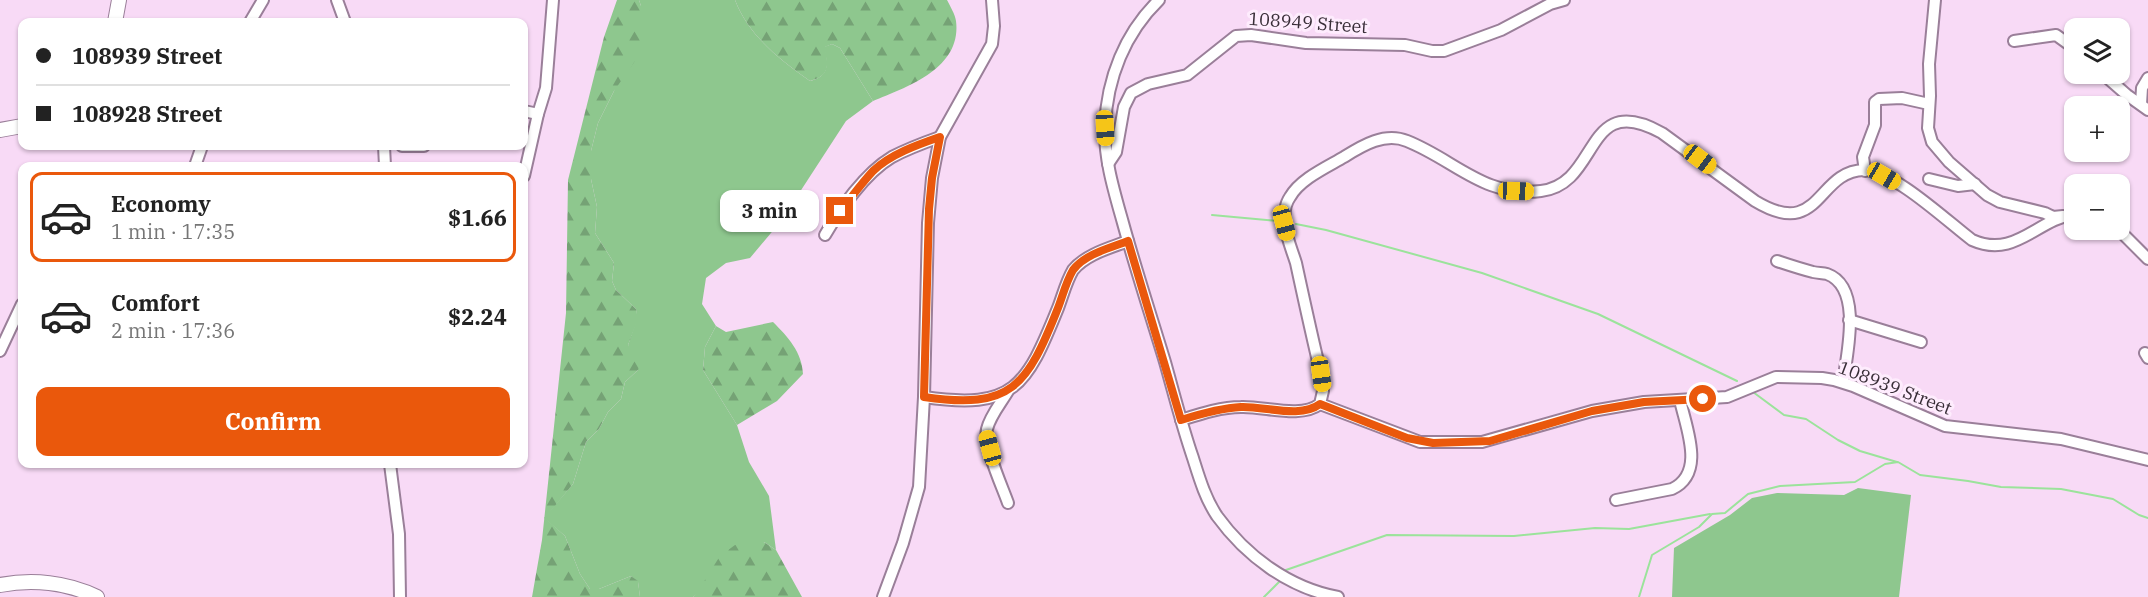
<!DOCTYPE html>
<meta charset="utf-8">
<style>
:root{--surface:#fff;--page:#f2f2f2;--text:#222;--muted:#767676;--line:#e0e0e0;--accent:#ea580c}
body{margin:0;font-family:"IBM Plex Serif",serif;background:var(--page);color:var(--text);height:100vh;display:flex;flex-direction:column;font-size:22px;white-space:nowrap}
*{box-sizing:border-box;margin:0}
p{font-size:20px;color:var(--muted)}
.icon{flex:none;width:33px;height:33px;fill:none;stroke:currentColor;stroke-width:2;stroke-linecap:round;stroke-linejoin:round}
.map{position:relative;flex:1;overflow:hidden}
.details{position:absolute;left:18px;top:162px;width:510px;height:306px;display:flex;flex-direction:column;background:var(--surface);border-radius:12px;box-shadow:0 2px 4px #0004}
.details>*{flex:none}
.hud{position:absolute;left:18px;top:18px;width:510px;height:132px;border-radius:12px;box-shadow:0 2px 4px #0004;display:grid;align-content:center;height:132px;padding:0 18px;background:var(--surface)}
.fabs{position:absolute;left:2064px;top:18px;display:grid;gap:12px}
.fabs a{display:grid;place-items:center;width:66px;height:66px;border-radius:12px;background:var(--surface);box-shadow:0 2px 4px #0004;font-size:30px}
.end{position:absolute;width:27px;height:27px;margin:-14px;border:8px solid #ea580c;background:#fff;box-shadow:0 0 0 3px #fff}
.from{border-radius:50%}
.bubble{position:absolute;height:42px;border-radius:12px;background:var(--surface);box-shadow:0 2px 4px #0004;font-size:20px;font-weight:700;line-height:42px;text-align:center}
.car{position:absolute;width:18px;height:36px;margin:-18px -9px;border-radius:8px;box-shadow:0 0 4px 2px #0007;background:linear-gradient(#f5c518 24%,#345 0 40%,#f5c518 0 76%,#345 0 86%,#f5c518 0)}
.hud b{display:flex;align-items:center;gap:21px;height:57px;font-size:22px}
.hud b+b{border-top:2px solid var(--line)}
.hud i{width:15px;height:15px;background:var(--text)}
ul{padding:10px 0 0;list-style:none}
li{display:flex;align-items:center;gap:18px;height:90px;margin:0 12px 9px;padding:0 6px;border:3px solid transparent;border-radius:12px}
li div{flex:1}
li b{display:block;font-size:22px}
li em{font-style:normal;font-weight:700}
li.on{border-color:var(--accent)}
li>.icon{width:54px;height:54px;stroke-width:1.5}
.button{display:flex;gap:12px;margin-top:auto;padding:12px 18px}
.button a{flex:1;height:69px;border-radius:12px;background:var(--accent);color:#fff;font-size:24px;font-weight:700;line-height:69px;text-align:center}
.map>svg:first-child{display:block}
.green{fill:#8ec78e}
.forest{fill:url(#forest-firs)}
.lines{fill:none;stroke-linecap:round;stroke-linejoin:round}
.stream{stroke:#9be39b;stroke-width:2}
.minor-casing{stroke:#9a7f99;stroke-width:14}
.major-casing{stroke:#9a7f99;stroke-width:16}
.minor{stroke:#fff;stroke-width:10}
.major{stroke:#fff;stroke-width:14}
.route{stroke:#ea580c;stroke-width:8}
.labels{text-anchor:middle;stroke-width:6;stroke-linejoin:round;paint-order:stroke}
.street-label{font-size:18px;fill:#382d37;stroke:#feecfd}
</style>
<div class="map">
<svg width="2148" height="597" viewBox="0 0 2148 597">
<defs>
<pattern id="forest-firs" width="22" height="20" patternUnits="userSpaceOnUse" patternTransform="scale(1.5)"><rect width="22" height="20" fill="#8ec78e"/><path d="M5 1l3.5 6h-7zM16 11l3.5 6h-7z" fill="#75a275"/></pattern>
</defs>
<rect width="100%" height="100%" fill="#f8daf6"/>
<g class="green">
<path d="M639 0H735C749 36 780 60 810 81 830 76 828 64 824 47L832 44 840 48 873 101 846 121 781 221 750 258 726 263 706 278 702 304 716 326 705 347 703 370 737 425 749 462 769 496 776 550 764 542 693 597H640L638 582 631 576 599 589H590L580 574 565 536 544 518 573 484 586 442 599 429 608 412 621 399 625 382 638 370 628 345 637 319 636 309 616 290 612 281 614 263 595 233 597 207 591 179V151L598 123 614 91 641 6Z"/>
<path d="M1858 488 1911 495 1899 597H1672L1674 548 1730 515 1752 498 1777 493 1844 495Z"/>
</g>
<g class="forest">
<path d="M617 0H639L641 6 643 42 635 61 614 91 598 123 591 151V179L597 207 595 233 614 263 612 281 616 290 636 309 638 319 628 345 641 362 638 370 625 382 621 399 608 412 599 429 586 442 573 484 545 518 565 536 580 574 590 589H599L631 576 638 581 640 597H532L542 540 566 313 568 180 604 37Z"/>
<path d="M735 0H947C950 6 955 14 956 21 962 68 908 87 873 101L840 48 832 44 825 47C828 64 831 76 810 81 780 60 749 36 735 0Z"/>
<path d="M773 322C788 337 802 352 803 374L777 401 737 425 703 370 705 347 716 326 726 332Z"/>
<path d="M764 542 776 550 802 597H693L696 594 720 556 735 545Z"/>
</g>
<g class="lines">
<g class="stream">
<path d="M1212 215 1278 221"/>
<path d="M1296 224 1326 230 1482 273 1598 314 1737 381"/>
<path d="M1753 392 1784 415 1806 419 1838 440 1860 451 1897 462"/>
<path d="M1286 570 1387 535 1514 536 1595 528 1629 529 1710 514"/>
<path d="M1264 597 1279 582"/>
<path d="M1639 597 1652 555 1699 527 1712 514 1725 513 1748 494 1780 486 1855 482 1885 464 1898 462 1920 475 1968 481 2001 487 2061 489 2113 499 2139 515 2148 518"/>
</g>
<g class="minor-casing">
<g id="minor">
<path d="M337 0 345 22"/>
<path d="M1159 0C1125 33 1107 78 1105 126 1104 159 1114 191 1123 223 1136 270 1151 316 1165 362 1174 394 1182 426 1193 458 1199 477 1205 498 1217 516 1246 556 1289 588 1338 597"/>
<path d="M1935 0 1929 64 1930 96 1928 128 1932 142 1949 162 1987 195 2000 202 2045 213 2053 217 2063 216"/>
<path d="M250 22 263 0"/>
<path d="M2014 41 2056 35 2074 48"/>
<path d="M2103 74 2127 95 2148 110"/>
<path d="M2141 104 2142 88 2148 78"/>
<path d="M524 111 538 114"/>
<path d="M384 146 385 166"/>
<path d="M402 146H424"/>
<path d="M1108 164 1116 152 1124 107 1131 93 1148 84 1187 75 1236 36 1251 35 1306 43 1405 45 1432 51H1444L1501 30 1550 4 1564 0"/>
<path d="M195 166 202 146"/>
<path d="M1865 171 1863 157 1875 125V102L1879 99 1902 98 1929 104"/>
<path d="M524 176 538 114 546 88 553 0"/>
<path d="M1929 179 1958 186 1975 184"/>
<path d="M2119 230 2148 259"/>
<path d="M825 235C840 209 865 173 892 157 907 149 923 143 940 137"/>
<path d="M1777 261C1789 265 1801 269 1813 272 1818 273 1823 273 1827 274 1863 287 1847 354 1843 382"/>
<path d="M1849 320 1921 342"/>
<path d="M0 351 22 304"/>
<path d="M2145 353 2148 358"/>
<path d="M1008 391C1001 403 990 416 987 429 983 445 1002 486 1008 503"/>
<path d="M924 397C1014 410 1026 387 1058 308 1063 295 1066 282 1073 270 1086 254 1110 248 1128 241"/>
<path d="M1320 404 1420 442H1482L1592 411 1644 402 1727 397 1776 377 1822 378 1834 380 1853 386 1945 426 2061 439 2148 460"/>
<path d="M1181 420C1200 414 1221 407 1241 407 1265 406 1300 419 1320 404L1323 391 1321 374C1312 337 1304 300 1296 263 1292 250 1286 237 1285 223 1284 215 1285 204 1290 197 1300 179 1327 167 1344 157 1363 145 1385 132 1407 141 1455 160 1484 198 1541 191 1601 184 1583 89 1662 133L1755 201C1821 241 1816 171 1864 170 1893 170 1948 222 1972 240 2015 259 2036 220 2074 214"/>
<path d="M390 464 399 534 400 597"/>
<path d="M1616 500 1672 489C1706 473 1686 428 1680 400"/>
<path d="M883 597 903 543 919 487 924 397 928 223 932 178 940 137 992 44 994 26 992 0"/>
</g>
</g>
<g class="major-casing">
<g id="major">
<path d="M115 22 119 0"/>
<path d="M0 130 22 126"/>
<path d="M0 585C32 579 67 582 97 597"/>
</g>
</g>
<use href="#minor" class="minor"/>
<use href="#major" class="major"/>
</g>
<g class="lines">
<path class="route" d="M840 211C851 198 861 184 873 171 891 154 917 145 940 137L932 178 929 209 924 397C1012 410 1027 386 1058 308 1063 295 1066 282 1073 270 1085 254 1110 248 1128 241L1181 420C1200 414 1221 408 1241 407 1265 406 1300 419 1320 404L1407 438 1433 443 1490 441 1592 411 1644 402 1703 399"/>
</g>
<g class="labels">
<g class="street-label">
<text transform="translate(1308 23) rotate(4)" y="6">108949 Street</text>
<text transform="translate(1895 388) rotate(21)" y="6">108939 Street</text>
</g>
</g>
</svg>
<div class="fabs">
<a><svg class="icon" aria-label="layers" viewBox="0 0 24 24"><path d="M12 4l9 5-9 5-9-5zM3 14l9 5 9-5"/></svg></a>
<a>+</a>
<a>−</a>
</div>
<i class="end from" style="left:1703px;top:399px"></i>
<i class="end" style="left:840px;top:211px"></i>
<div class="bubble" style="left:720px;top:190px;width:99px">3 min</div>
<i class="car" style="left:1105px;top:128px;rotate:177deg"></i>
<i class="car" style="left:1700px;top:159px;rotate:127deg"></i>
<i class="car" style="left:1884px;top:176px;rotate:120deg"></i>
<i class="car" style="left:1516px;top:191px;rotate:92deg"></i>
<i class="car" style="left:1284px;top:223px;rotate:165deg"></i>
<i class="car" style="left:1321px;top:374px;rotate:172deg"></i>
<i class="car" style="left:990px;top:448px;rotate:345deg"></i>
<div class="hud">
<b><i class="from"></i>108939 Street</b>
<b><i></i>108928 Street</b>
</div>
<section class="details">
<ul>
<li class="on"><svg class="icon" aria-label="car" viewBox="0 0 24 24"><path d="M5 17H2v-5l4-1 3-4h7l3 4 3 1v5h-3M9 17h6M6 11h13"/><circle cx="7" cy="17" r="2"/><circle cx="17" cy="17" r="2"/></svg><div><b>Economy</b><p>1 min · 17:35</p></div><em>$1.66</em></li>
<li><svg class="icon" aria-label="car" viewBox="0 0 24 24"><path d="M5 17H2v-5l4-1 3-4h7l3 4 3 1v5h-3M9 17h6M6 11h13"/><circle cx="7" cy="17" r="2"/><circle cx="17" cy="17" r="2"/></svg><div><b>Comfort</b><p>2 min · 17:36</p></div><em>$2.24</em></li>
</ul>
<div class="button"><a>Confirm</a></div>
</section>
</div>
